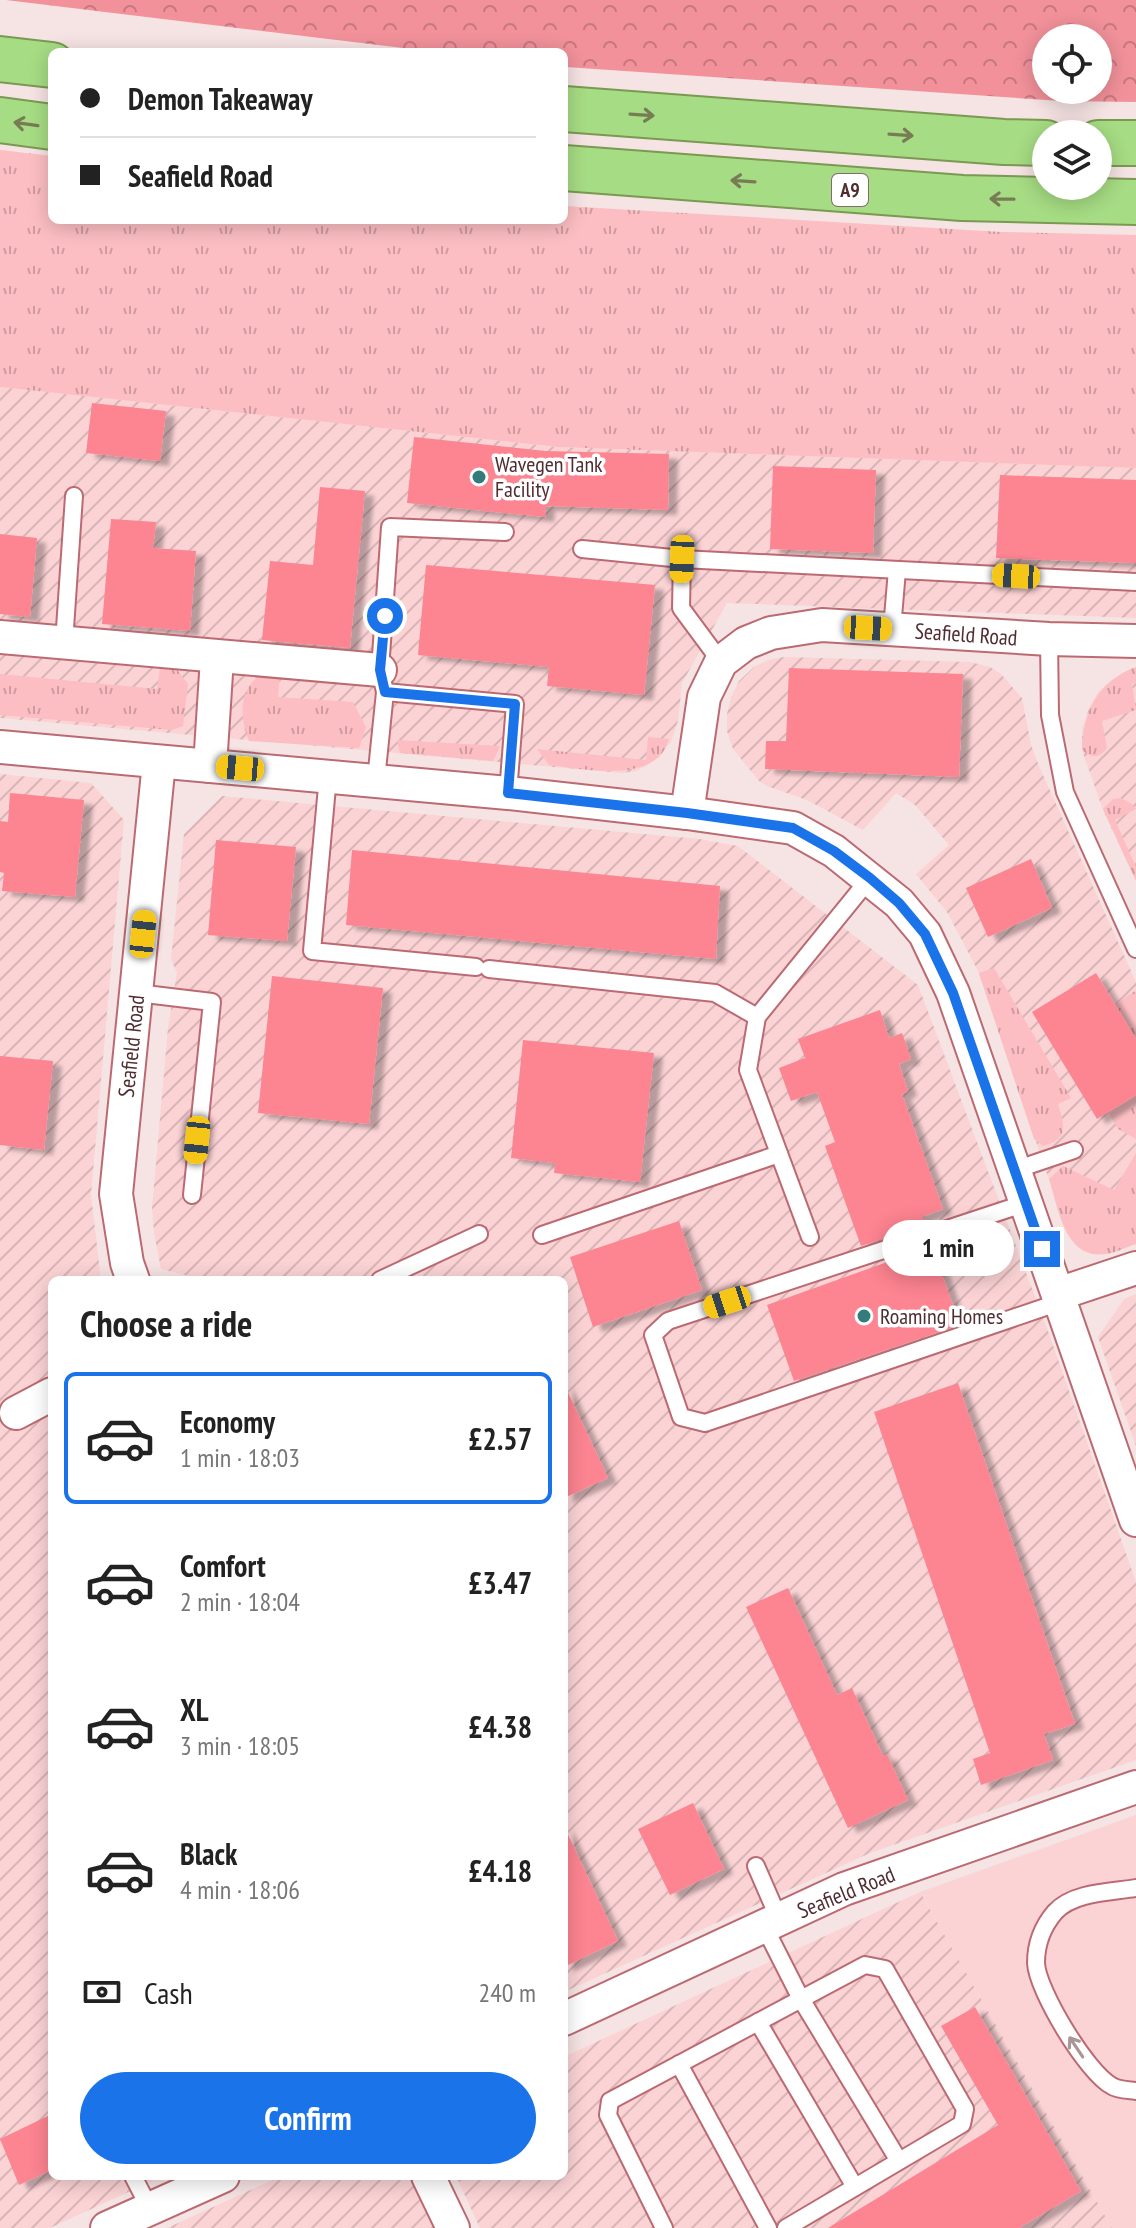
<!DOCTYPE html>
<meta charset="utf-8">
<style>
:root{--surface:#fff;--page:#f6f6f6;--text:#222;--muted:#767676;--line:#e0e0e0;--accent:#1a73e8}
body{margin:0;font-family:"PT Sans Narrow",sans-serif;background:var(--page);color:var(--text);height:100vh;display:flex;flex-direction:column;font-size:30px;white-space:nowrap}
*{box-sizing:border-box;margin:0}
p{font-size:26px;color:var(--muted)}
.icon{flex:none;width:44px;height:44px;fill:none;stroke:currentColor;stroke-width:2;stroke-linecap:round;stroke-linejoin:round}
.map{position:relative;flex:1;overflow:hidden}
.panel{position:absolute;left:48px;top:1276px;width:520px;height:904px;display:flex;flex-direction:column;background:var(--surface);border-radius:12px;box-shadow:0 4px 20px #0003}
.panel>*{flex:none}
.guide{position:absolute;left:48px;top:48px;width:520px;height:176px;border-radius:12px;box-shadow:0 4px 20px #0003;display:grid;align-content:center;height:176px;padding:0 32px;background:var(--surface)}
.fabs{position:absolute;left:1032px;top:24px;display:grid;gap:16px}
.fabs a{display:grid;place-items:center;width:80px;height:80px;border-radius:50%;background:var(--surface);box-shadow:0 4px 20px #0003;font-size:40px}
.end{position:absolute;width:36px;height:36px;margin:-18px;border:10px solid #1a73e8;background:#fff;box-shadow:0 0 0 4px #fff}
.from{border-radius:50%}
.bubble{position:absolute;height:56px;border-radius:28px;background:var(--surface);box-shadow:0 4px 20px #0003;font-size:26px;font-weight:700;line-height:56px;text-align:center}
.car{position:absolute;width:24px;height:48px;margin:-24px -12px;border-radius:10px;box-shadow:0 0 6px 2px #0007;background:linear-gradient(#f5c518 24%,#345 0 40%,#f5c518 0 76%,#345 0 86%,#f5c518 0)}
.guide b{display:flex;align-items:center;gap:28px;height:76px;font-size:30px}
.guide b+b{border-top:2px solid var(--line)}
.guide i{width:20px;height:20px;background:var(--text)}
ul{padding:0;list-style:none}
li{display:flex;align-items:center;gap:24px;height:132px;margin:0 16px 12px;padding:0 16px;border:4px solid transparent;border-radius:12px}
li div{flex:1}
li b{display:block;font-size:30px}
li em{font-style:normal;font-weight:700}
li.current{border-color:var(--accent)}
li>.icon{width:72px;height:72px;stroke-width:1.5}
h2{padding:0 32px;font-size:36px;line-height:96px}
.pay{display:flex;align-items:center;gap:20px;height:88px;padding:0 32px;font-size:30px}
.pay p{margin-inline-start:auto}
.primary-button{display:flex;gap:16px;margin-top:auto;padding:16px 32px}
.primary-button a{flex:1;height:92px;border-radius:48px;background:var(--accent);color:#fff;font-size:32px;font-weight:700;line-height:92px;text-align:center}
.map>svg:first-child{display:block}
.built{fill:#fbd3d5}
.industrial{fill:url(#industrial-furrows)}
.grass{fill:url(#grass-tufts)}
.forest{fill:url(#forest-crowns);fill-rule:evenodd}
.building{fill:#fd8491;filter:url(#shadow)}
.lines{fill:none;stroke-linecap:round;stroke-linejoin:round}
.service-casing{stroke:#bc6a72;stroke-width:20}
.minor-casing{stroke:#bc6a72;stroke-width:36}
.trunk-casing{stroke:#7a9952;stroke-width:48}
.service{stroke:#fff;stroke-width:16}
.minor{stroke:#fff;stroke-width:32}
.trunk{stroke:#a6dc83;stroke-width:44}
.oneway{stroke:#777c55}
.oneway2{stroke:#a89698}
.route{stroke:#1a73e8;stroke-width:10}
.poi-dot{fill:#337c7b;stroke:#fff;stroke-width:3}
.labels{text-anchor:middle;stroke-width:7;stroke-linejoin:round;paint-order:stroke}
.shield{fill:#fff;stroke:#846c6e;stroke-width:2}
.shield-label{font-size:20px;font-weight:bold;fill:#502d30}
.poi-label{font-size:22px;fill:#502d30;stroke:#fff;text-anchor:start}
.street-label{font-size:22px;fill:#502d30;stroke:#fff}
</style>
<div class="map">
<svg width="1136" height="2228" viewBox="0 0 1136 2228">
<defs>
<pattern id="industrial-furrows" width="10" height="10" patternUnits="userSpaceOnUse" patternTransform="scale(2)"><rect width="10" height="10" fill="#fbd3d5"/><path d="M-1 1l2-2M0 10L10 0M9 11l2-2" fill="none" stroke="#d9b5b7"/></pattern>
<pattern id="grass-tufts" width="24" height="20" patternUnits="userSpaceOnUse" patternTransform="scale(2)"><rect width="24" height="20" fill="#fcbec2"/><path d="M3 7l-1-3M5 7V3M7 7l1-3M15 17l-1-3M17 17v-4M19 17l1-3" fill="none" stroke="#ce9b9e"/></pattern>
<pattern id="forest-crowns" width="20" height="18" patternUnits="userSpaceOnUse" patternTransform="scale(2)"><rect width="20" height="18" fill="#f2919a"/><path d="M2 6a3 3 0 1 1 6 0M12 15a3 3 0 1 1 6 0" fill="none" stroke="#c6777e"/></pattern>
<filter id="shadow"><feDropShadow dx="9" dy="5" stdDeviation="2" flood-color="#0004"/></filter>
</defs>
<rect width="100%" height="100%" fill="#f6e3e3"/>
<path class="built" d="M1136 1815V2228H1112L920 1892Z"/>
<g class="industrial">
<path d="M0 387 558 447 1136 468V618L727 603 682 683 678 721 671 742 648 765 636 771 622 773 0 718Z"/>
<path d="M784 657 970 662 990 667 1001 674 1022 698 1031 745 1039 766 1136 982V1244L1100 1254 1081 1248 1067 1233 978 971 947 912 916 874 949 845 915 805 896 793 863 830 807 800 767 786 759 781 733 749 727 731V714L731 697 739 681 754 667 768 660Z"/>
<path d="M1136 667V881L1103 810 1082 750V729L1090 706 1099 691 1112 680Z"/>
<path d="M0 774 91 783 124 820 91 1195 101 1280H52V2176H163L50 2228H0Z"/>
<path d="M222 796 699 839 738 846 918 985 1048 1331 1136 1582V1760L870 1853 564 1992V1280H204L161 1269 154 1233 152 1208 168 1028 177 973 171 959 184 834Z"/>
<path d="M1136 1294V1446L1098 1337 1124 1299Z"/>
<path d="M920 1892 1112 2228H480L456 2176H564V2057Z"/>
<path d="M281 2176H411L436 2228H167Z"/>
</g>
<g class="grass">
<path d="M0 150 52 156V220H564V206L1002 232 1136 235V468L558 447 0 387Z"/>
<path d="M161 661 175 667 188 684 183 726 172 730 0 715V674L157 689Z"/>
<path d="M1136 667V682L1132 684 1136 710 1102 721 1107 748C1099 758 1092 759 1082 750 1083 712 1098 681 1136 667Z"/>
<path d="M268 671 280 672 278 697 353 702 366 727 359 748 249 741C238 715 239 683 268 671Z"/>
<path d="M648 737 669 739C657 785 584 769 549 765L537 749 646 760Z"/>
<path d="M397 740 500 746 493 761 400 753Z"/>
<path d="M1121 798 1132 804 1136 809 1115 820 1136 867V881L1103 809 1113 799Z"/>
<path d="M994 968 1071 1098 1058 1104C1064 1124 1070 1139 1043 1146L1034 1139 979 973Z"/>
<path d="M1135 991 1136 993V1039L1115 1004Z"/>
<path d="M1136 1095V1139L1118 1129 1108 1112Z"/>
<path d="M1136 1153V1244C1126 1247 1116 1253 1105 1254 1065 1260 1058 1207 1049 1179L1063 1166 1114 1190Z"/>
</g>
<path class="forest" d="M6 0H1136V102L1061 101 566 67H564V52H436ZM1046 38H1098V90H1046Z"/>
<g class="building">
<path d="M92 403 166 411 160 461 86 453Z"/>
<path d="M414 437 545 451 669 454 668 510 546 506 545 517 407 503Z"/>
<path d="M773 466 876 470 873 553 770 549Z"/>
<path d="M1000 475 1136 480V563L996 558Z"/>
<path d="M320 487 365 491 350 648 262 640 270 561 313 565Z"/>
<path d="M111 519 156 522 153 548 196 551 190 631 102 624Z"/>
<path d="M0 534 37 538 30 617 0 614Z"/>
<path d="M426 565 655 585 644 695 547 686 549 667 418 655Z"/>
<path d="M789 668 963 674 959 777 765 769 766 741H786Z"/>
<path d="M10 793 84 800 75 897 2 891 4 873 0 872V821L8 822Z"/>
<path d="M216 840 296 847 287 941 208 935Z"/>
<path d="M352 850 720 886 716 959 346 925Z"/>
<path d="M1031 859 1052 908 988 937 966 888Z"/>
<path d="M1096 973 1136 1039V1095L1097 1119 1032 1012Z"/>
<path d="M272 976 383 988 369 1124 258 1113Z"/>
<path d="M880 1010 889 1038 902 1033 911 1059 899 1064 908 1091 902 1094 943 1209 922 1217 924 1225 861 1246 825 1146 835 1142 817 1092 791 1101 779 1068 805 1058 798 1039Z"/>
<path d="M523 1040 654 1053 640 1182 554 1173 555 1163 511 1158Z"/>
<path d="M0 1056 53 1061 44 1150 0 1145Z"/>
<path d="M679 1221 702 1290 593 1327 570 1257Z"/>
<path d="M932 1246 960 1325 794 1381 767 1305Z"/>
<path d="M958 1383 1075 1724 1044 1734 1053 1760 981 1785 973 1759 990 1753 874 1412Z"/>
<path d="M564 1384 608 1478 564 1498Z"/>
<path d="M788 1588 837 1695 852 1688 883 1756 887 1754 908 1800 848 1828 746 1607Z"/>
<path d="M693 1803 724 1869 670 1895 638 1829Z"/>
<path d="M564 1826 618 1941 564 1967Z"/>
<path d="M975 2007 1081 2191 1019 2228H828L998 2125 941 2026Z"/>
<path d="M52 2114V2170L19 2185 0 2139Z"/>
</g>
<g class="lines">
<g class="service-casing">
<g id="service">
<path d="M582 549 682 559 681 608 721 662"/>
<path d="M682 559 1136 582"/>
<path d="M892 629 897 570"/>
<path d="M1049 639 1050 715 1065 792 1136 949"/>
<path d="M64 643 74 496"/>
<path d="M385 692 515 704 508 793"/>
<path d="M328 776 312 951 476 967"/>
<path d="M376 780 385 692 380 670 390 527 505 532"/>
<path d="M489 969 715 993 757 1017"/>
<path d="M137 993 212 1002 192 1195"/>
<path d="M1015 1170 1074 1150"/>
<path d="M1026 1203 668 1321 653 1335 681 1417 705 1423 1060 1302"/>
<path d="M542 1235 779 1154"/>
<path d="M810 1237 748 1070 757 1017 870 878"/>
<path d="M380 1280 479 1234"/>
<path d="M756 1866 779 1919"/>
<path d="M1136 1888C1111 1892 1073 1892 1055 1912 1043 1926 1036 1944 1036 1963 1037 1990 1087 2073 1112 2086 1118 2090 1129 2090 1136 2091"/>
<path d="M764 1926 801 1999 899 2161"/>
<path d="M758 2022 855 2187"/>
<path d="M679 2064 768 2228"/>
<path d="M133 2176 150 2209"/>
<path d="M664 2228 608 2115 610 2101 865 1965 885 1969 965 2109 962 2124 786 2228"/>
</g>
</g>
<g class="minor-casing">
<g id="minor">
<path d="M0 637 380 670"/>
<path d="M0 747 508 793 687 813 793 828 834 851 899 903 925 934 953 993 1136 1520"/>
<path d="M210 766 217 658"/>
<path d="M687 813 704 697 721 662 746 643 771 633 822 625 1049 639 1136 641"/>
<path d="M133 1280 127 1263 116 1194 159 762"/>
<path d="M1058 1294 1136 1268"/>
<path d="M16 1413 52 1394"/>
<path d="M564 2019 844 1889 1136 1787"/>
<path d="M428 2176 453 2228"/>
<path d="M107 2228 223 2176"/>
</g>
</g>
<g class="trunk-casing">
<g id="trunk">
<path d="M0 59 52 65"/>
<path d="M564 109 1004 142 1046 143"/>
<path d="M0 120 52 127"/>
<path d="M1098 143H1136"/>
<path d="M564 168 962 198 1136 202"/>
</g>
</g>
<use href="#service" class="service"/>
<use href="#minor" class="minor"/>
<use href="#trunk" class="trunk"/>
</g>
<defs><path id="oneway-shaft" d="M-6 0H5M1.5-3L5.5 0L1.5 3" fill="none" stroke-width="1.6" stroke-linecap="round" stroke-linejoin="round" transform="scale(2)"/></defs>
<g class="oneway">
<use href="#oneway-shaft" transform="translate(642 115) rotate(4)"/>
<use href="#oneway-shaft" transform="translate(26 124) rotate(-172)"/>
<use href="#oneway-shaft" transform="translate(901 135) rotate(4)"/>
<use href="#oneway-shaft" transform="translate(743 181) rotate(-176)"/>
<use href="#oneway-shaft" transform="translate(1002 199) rotate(-179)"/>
</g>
<use class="oneway2" href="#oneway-shaft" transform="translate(1076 2047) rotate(-124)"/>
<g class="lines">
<path class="route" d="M385 616 380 670 385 692 515 704 508 793 687 813 793 828 834 851 870 878 899 903 925 934 953 993 1042 1249"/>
</g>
<g class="poi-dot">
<circle cx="479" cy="477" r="8"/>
<circle cx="864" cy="1316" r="8"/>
</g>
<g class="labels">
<rect class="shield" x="832" y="174" width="36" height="32" rx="6"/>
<g class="shield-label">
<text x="850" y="197">A9</text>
</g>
<g class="poi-label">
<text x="495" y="472">Wavegen Tank<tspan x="495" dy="25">Facility</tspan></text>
<text x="880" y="1324">Roaming Homes</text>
</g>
<g class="street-label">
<text transform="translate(966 634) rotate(4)" y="8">Seafield Road</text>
<text transform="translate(131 1046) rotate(-84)" y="8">Seafield Road</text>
<text transform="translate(846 1892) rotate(-22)" y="8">Seafield Road</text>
</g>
</g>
</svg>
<div class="fabs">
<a><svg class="icon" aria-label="locate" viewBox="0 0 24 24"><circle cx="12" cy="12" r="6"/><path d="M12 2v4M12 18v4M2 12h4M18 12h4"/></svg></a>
<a><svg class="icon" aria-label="layers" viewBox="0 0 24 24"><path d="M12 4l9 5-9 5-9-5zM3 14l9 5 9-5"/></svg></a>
</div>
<i class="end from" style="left:385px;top:616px"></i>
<i class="end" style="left:1042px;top:1249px"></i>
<div class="bubble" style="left:882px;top:1220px;width:132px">1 min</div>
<i class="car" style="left:682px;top:559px;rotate:182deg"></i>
<i class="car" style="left:1016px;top:576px;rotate:273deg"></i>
<i class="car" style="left:868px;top:628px;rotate:93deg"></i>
<i class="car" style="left:240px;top:768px;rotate:275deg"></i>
<i class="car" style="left:143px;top:934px;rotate:6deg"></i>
<i class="car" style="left:197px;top:1140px;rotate:186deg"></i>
<i class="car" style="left:727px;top:1302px;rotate:252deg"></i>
<div class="guide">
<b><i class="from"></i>Demon Takeaway</b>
<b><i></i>Seafield Road</b>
</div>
<section class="panel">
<h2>Choose a ride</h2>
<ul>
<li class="current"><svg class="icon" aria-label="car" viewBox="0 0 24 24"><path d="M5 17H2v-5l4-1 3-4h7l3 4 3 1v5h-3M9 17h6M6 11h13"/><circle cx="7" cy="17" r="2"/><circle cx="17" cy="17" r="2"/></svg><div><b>Economy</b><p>1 min · 18:03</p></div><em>£2.57</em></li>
<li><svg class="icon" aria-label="car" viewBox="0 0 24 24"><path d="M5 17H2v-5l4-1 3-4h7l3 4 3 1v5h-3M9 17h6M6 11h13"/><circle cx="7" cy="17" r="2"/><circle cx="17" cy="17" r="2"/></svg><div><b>Comfort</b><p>2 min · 18:04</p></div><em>£3.47</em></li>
<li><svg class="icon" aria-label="car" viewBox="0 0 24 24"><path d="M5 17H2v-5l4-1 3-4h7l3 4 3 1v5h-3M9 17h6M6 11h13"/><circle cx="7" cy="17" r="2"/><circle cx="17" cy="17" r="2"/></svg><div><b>XL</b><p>3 min · 18:05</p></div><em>£4.38</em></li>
<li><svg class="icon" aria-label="car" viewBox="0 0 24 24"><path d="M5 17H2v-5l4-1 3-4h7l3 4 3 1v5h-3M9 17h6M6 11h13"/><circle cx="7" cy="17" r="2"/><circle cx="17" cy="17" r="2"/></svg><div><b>Black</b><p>4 min · 18:06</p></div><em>£4.18</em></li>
</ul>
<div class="pay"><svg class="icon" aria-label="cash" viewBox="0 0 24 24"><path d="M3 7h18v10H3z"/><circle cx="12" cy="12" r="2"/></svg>Cash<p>240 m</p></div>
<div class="primary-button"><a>Confirm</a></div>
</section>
</div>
